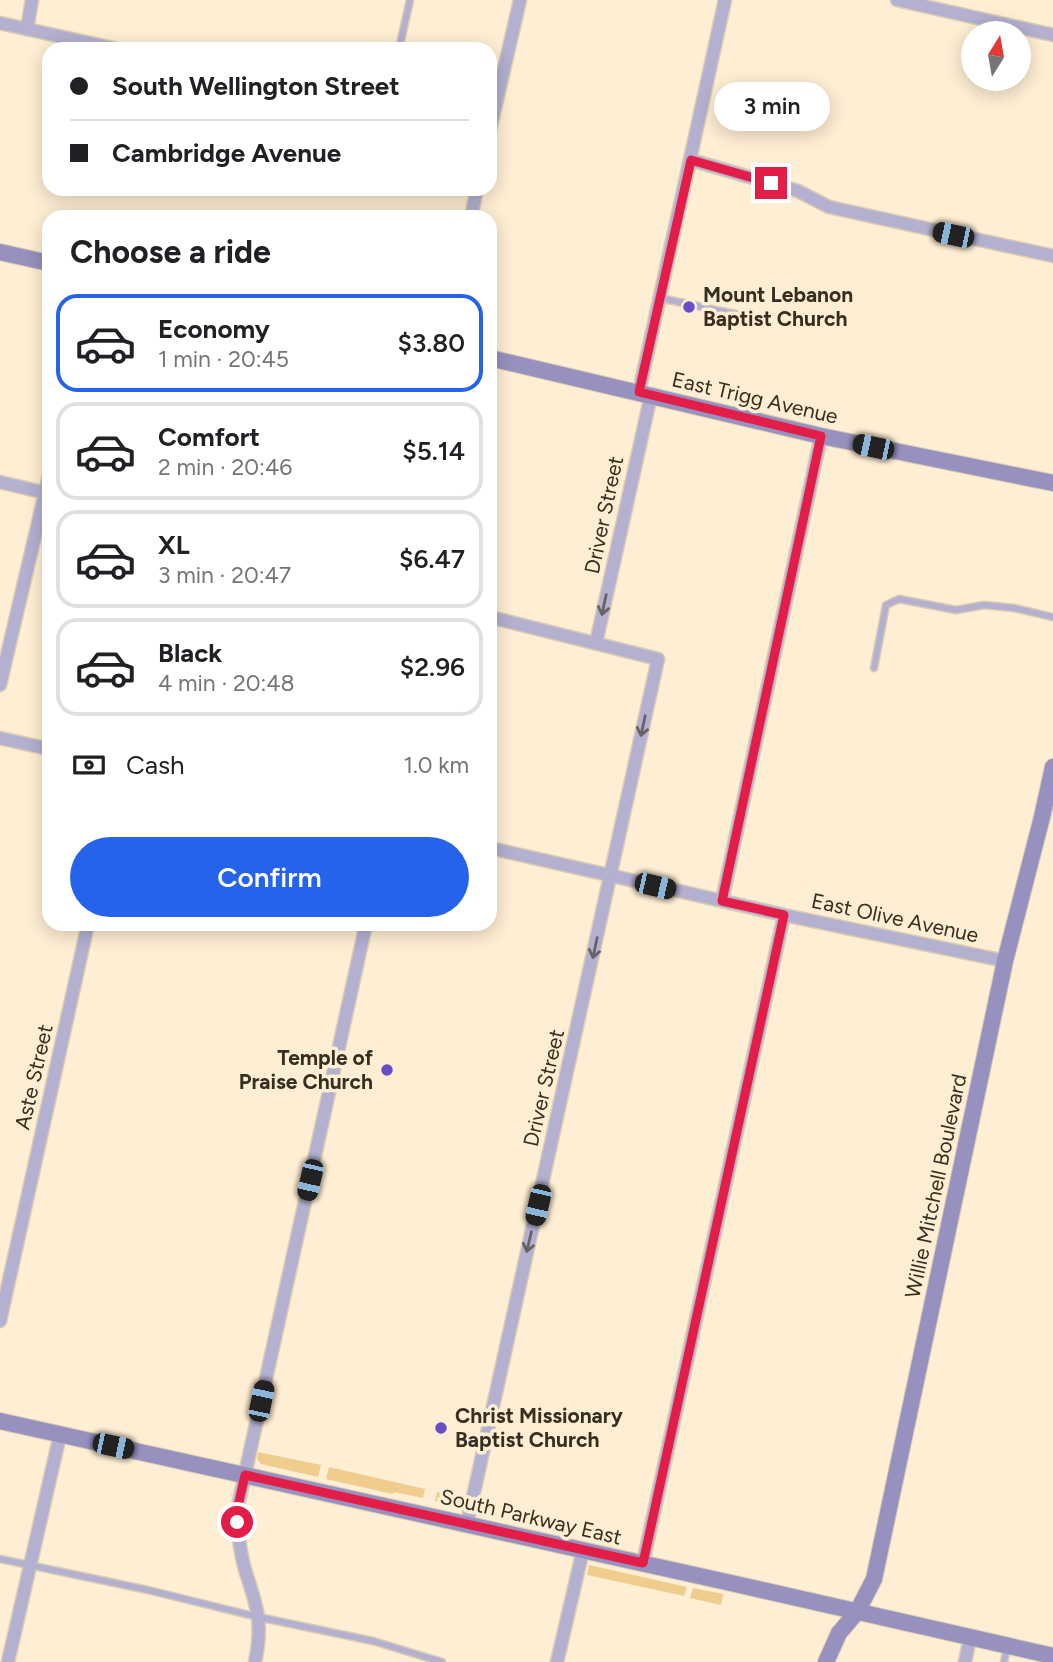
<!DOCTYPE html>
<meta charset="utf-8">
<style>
:root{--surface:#fff;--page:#f6f6f6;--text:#202124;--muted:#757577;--line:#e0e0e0;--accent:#2563eb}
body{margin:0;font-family:Figtree,sans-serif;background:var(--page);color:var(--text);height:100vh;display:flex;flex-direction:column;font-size:26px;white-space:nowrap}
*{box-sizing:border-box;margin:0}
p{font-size:23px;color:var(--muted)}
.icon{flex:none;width:38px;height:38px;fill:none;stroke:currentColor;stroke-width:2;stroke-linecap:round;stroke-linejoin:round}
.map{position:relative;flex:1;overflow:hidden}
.side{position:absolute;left:42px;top:210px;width:455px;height:721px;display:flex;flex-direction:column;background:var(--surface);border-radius:21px;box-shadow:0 4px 18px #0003}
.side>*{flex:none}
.guide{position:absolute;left:42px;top:42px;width:455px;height:154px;border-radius:21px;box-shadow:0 4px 18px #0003;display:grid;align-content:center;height:154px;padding:0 28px;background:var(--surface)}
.needle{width:46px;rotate:11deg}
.tools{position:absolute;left:961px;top:21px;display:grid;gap:14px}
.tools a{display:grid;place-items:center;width:70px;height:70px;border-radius:50%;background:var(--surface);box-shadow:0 4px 18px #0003;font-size:35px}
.end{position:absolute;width:32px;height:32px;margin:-16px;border:9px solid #e11d48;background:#fff;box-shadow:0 0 0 4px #fff}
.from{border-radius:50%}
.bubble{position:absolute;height:49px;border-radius:24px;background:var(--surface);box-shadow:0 4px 18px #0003;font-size:23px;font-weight:600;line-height:49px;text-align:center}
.car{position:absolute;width:21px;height:42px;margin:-21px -10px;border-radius:9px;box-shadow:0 0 5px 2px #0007;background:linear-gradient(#222 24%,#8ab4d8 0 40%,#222 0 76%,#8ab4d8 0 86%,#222 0)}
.guide b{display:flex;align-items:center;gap:24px;height:66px;font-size:26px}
.guide b+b{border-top:2px solid var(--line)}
.guide i{width:18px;height:18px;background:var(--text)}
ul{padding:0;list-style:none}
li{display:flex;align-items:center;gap:21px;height:98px;margin:0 14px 10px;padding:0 14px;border:4px solid var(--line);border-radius:21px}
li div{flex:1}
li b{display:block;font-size:26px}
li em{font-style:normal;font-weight:600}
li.active{border-color:var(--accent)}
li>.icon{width:63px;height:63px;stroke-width:1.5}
h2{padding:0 28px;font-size:32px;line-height:84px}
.pay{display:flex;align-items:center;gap:18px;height:77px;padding:0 28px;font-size:26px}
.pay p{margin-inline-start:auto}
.button{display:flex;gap:14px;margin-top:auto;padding:14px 28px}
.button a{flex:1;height:80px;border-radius:42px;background:var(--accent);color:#fff;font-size:28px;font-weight:600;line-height:80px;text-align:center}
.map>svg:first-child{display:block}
.green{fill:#f1cd8d}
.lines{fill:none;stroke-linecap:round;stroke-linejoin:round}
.lane-casing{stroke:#dacbb3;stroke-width:9}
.street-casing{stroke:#dacbb3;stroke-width:15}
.secondary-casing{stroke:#dacbb3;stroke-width:18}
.lane{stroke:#b3b0d0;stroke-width:6}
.street{stroke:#b3b0d0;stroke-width:12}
.secondary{stroke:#9691bf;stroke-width:16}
.oneway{stroke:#686267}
.route{stroke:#e11d48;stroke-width:9}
.poi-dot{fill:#694dc6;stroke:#feeed3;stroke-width:2.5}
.labels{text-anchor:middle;stroke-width:7;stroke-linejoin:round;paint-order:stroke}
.poi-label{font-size:21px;font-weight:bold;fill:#362e21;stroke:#feeed3;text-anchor:start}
.street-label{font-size:21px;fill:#362e21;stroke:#feeed3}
</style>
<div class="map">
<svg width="1053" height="1662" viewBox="0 0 1053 1662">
<rect width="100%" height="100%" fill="#feeed3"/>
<g class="green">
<path d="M258 1452 321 1465 318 1477 261 1464 257 1459Z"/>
<path d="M329 1467 425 1489 423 1498 394 1492 393 1494 326 1479Z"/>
<path d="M437 1492 463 1497 462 1499H460L457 1507H455L454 1504 435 1501Z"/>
<path d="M589 1565 687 1587 684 1596 587 1575Z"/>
<path d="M693 1588 723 1594 721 1605 690 1598Z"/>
</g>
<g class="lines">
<g class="lane-casing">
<g id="lane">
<path d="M399 49 410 0"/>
<path d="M660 298 744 316"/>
<path d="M874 668 886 605 899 599 956 610 984 605 1014 608 1053 617"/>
<path d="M0 1559 148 1590 258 1617 373 1641 442 1662"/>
<path d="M1004 1662 1007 1647"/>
</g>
</g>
<g class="street-casing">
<g id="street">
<path d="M897 0 1053 35"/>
<path d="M0 23 117 49"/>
<path d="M27 29 32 0"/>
<path d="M490 130 520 0"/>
<path d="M691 160 798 191 829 207 1053 256"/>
<path d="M471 217 477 189"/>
<path d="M639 392 725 0"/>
<path d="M0 482 46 493"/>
<path d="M596 643 651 395"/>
<path d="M0 685 49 476"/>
<path d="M0 738 49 749"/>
<path d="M490 848 784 915 1005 961"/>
<path d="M722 901 821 436"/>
<path d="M0 1321 88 924"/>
<path d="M467 1524 658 659 490 617"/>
<path d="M643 1563 784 915"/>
<path d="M8 1662 60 1435"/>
<path d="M255 1662C258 1648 260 1633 258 1618 256 1600 249 1584 244 1566 239 1546 237 1526 238 1506L366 924"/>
<path d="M557 1662 583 1550"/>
<path d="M965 1662 970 1638"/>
</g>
</g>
<g class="secondary-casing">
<g id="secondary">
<path d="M0 252 49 263"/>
<path d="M490 358 821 436 1053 483"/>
<path d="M0 1421 740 1585 1053 1656"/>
<path d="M826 1662 839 1633 857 1612 874 1579 1005 961 1042 817 1053 767"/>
</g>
</g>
<use href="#lane" class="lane"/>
<use href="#street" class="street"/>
<use href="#secondary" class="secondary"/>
</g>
<defs><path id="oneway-shaft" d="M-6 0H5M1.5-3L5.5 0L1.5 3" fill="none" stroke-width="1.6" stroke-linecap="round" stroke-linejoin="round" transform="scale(1.75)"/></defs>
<g class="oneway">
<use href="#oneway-shaft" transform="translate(604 605) rotate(102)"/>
<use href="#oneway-shaft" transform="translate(643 726) rotate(102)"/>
<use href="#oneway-shaft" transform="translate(595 948) rotate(102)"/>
<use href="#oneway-shaft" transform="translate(529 1242) rotate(103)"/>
</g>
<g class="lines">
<path class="route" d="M237 1522 238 1506 245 1475 643 1563 784 915 722 901 821 436 639 392 691 160 771 183"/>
</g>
<g class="poi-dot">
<circle cx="689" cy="307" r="7"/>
<circle cx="387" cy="1070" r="7"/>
<circle cx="441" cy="1428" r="7"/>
</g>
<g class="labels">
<g class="poi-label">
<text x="703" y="302">Mount Lebanon<tspan x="703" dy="24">Baptist Church</tspan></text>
<text x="373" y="1065" text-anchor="end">Temple of<tspan x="373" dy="24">Praise Church</tspan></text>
<text x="455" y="1423">Christ Missionary<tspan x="455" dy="24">Baptist Church</tspan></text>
</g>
<g class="street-label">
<text transform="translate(755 398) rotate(13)" y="7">East Trigg Avenue</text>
<text transform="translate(604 515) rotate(-78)" y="7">Driver Street</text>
<text transform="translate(895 918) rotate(12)" y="7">East Olive Avenue</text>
<text transform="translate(34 1077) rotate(-77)" y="7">Aste Street</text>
<text transform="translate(544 1088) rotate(-77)" y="7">Driver Street</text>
<text transform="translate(936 1186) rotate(-78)" y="7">Willie Mitchell Boulevard</text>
<text transform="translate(531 1517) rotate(13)" y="7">South Parkway East</text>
</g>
</g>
</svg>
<div class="tools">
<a><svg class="needle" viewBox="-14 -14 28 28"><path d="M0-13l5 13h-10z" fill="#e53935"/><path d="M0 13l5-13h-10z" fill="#757577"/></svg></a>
</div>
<i class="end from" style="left:237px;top:1522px"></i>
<i class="end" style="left:771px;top:183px"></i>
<div class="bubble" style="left:714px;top:82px;width:116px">3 min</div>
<i class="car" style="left:953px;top:235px;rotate:282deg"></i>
<i class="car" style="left:873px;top:447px;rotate:282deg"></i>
<i class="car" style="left:655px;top:886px;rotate:103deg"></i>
<i class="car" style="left:310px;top:1180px;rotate:193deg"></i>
<i class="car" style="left:538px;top:1205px;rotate:193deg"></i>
<i class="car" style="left:261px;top:1401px;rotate:12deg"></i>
<i class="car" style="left:113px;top:1446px;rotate:102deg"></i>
<div class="guide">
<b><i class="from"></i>South Wellington Street</b>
<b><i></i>Cambridge Avenue</b>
</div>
<section class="side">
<h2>Choose a ride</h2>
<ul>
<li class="active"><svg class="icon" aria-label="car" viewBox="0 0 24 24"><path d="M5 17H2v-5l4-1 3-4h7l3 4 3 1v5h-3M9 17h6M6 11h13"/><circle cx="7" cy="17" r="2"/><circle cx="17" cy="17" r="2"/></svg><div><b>Economy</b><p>1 min · 20:45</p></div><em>$3.80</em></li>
<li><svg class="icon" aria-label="car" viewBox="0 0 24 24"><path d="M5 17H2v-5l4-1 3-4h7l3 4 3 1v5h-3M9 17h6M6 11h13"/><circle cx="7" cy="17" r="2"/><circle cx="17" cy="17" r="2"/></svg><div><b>Comfort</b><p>2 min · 20:46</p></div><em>$5.14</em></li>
<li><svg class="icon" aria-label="car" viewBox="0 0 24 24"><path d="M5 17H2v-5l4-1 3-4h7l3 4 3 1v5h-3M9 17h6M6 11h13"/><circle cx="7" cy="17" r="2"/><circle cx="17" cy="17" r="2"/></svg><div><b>XL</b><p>3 min · 20:47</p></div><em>$6.47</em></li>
<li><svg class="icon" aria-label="car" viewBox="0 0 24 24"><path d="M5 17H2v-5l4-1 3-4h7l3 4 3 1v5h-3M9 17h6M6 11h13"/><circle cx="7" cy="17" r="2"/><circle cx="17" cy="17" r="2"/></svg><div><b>Black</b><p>4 min · 20:48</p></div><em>$2.96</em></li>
</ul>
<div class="pay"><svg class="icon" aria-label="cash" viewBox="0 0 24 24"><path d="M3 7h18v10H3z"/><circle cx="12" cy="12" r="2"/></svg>Cash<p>1.0 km</p></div>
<div class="button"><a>Confirm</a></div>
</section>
</div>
